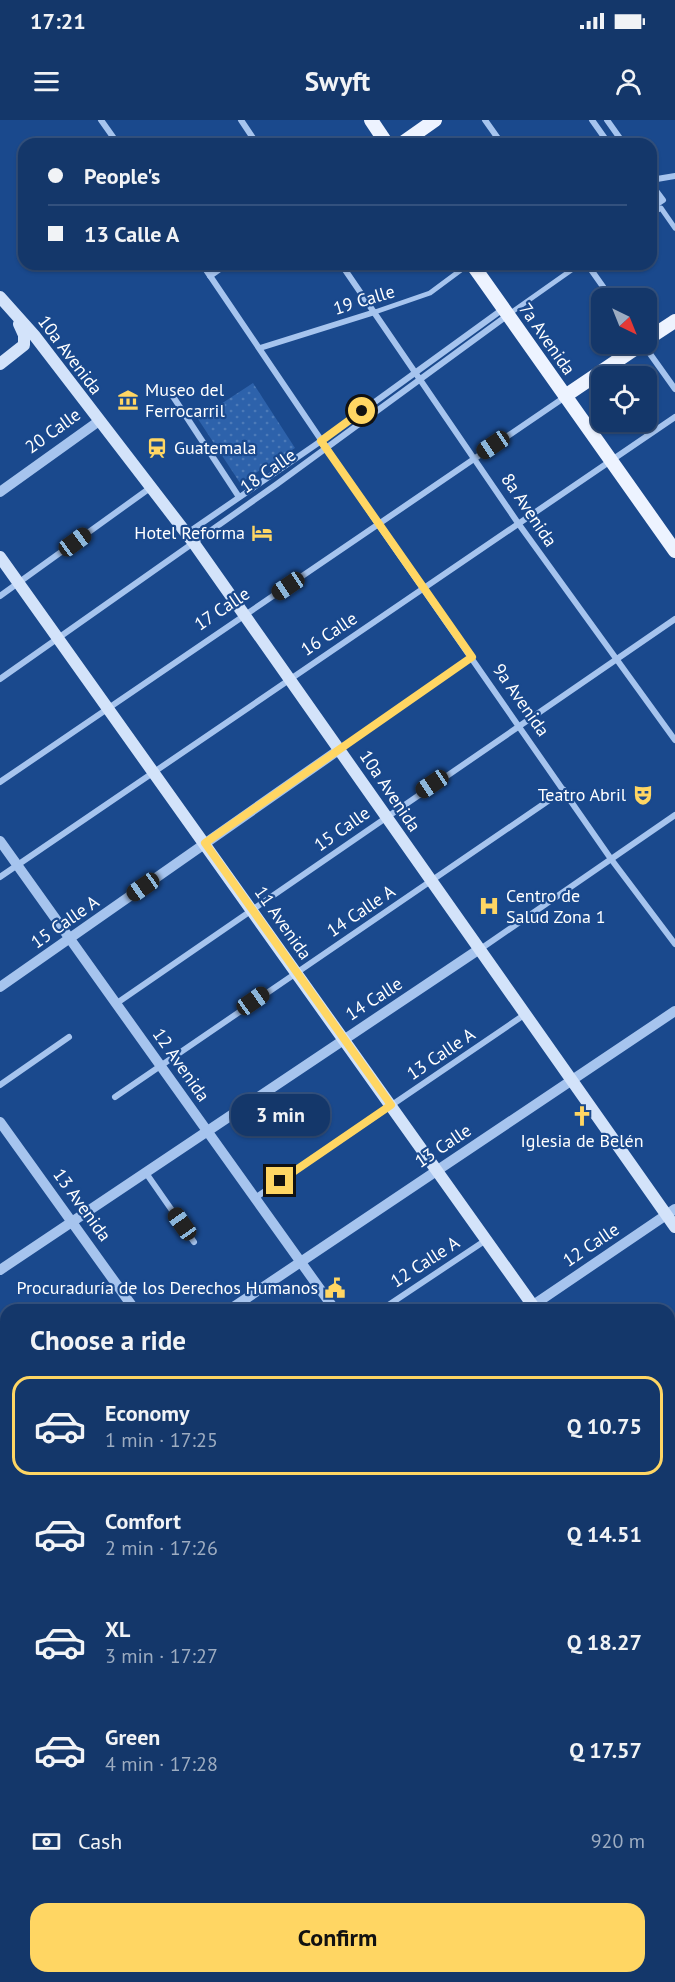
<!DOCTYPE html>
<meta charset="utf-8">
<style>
:root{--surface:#14376a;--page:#214272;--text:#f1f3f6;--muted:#9dacc1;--line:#33517e;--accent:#ffd663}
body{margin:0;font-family:"PT Sans",sans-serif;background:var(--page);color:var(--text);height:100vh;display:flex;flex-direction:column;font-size:22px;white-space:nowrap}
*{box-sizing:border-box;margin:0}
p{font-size:20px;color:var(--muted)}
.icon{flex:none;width:33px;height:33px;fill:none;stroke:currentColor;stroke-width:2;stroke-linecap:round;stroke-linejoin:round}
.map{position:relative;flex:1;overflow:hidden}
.sheet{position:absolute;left:0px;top:1184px;width:675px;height:680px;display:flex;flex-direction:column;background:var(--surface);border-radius:18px 18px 0 0;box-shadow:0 2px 4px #0004,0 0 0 2px var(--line)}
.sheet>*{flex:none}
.banner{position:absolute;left:18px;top:18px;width:639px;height:132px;border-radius:18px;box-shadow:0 2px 4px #0004,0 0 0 2px var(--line);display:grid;align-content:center;height:132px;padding:0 30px;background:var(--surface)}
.needle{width:39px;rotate:137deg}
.tools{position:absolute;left:591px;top:168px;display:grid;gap:12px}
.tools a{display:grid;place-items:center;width:66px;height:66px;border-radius:12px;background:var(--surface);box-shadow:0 2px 4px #0004,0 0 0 2px var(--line);font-size:30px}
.end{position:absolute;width:27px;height:27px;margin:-14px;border:8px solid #ffd663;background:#111;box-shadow:0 0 0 3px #111}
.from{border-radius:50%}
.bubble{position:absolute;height:42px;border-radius:18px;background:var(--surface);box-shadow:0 2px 4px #0004,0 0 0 2px var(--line);font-size:20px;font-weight:800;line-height:42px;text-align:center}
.car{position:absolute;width:18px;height:36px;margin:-18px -9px;border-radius:8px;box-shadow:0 0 4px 2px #0007;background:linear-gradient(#222 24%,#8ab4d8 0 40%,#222 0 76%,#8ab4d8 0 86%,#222 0)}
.banner b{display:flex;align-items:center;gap:21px;height:57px;font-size:22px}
.banner b+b{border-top:2px solid var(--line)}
.banner i{width:15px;height:15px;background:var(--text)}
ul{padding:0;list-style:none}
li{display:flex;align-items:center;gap:18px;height:99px;margin:0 12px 9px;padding:0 18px;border:3px solid transparent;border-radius:18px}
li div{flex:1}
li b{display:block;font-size:22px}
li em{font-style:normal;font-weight:800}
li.active{border-color:var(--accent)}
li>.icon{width:54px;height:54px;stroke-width:1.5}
h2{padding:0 30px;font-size:27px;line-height:72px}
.pay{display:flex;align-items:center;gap:15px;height:66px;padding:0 30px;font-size:22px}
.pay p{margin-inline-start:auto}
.button{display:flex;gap:12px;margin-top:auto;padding:12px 30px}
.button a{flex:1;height:69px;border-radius:18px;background:var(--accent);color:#111;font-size:24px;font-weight:800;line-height:69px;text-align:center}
.status{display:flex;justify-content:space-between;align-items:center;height:42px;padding:0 30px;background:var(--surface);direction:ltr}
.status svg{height:16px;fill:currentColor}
header{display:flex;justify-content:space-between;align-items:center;height:78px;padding:0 30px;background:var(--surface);font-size:27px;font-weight:800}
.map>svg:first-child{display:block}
.grass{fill:url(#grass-dots)}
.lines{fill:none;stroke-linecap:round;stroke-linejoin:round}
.pedestrian{stroke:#a6c4ee;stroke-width:5}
.minor{stroke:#a6c4ee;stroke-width:6}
.tertiary{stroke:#a6c4ee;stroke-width:10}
.secondary{stroke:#d3e3fa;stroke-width:12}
.primary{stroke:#edf3ff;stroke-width:14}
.route{stroke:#ffd663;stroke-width:8}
.labels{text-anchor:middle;stroke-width:4.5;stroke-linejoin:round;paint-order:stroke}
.street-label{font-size:18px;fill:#fff;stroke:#1a498d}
.poi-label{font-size:18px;fill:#fff;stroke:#1a498d;text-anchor:start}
</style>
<div class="status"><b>17:21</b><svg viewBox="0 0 49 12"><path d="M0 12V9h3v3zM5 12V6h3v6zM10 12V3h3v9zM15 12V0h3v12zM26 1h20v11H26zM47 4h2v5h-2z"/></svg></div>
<header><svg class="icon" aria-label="menu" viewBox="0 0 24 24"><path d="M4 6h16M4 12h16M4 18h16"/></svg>Swyft<svg class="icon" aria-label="person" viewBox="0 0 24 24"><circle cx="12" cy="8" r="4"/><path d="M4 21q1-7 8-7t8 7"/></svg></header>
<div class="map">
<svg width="675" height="1862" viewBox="0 0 675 1862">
<defs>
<pattern id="grass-dots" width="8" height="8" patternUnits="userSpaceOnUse" patternTransform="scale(1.5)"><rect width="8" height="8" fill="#2d62ab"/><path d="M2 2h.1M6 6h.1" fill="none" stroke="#4c7ab8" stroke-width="1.8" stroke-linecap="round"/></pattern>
</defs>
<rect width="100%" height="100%" fill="#1a498d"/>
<path class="grass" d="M253 263 295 328 240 363 198 299Z"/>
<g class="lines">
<g class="pedestrian">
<path d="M651 94 661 88 675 108"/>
<path d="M375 192 430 173 469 144"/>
<path d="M509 194 580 144"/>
</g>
<g class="minor">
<path d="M101 0 118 24"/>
<path d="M241 0 257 24"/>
<path d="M485 0 502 24"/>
<path d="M592 0 609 24"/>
<path d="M607 0 624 24"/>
<path d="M651 60 675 56"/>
<path d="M651 64 663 80 651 88"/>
<path d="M202 144 378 404 611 739 675 824"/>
<path d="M341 144 518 403 675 620"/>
<path d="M587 144 611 178"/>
<path d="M210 156 227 144"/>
<path d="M643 224 675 269"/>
<path d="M260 228 375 192"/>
<path d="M172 275 239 377"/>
<path d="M186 414 321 321 503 189"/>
<path d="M0 476 150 368"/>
<path d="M0 559 277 364 508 195"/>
<path d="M340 629 472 537"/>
<path d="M0 662 565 277"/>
<path d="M0 757 675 297"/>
<path d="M479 830 675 695"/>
<path d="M117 883 675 499"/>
<path d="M0 965 69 917"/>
<path d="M115 977 564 670"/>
<path d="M146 1053 194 1122"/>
<path d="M255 1078 524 895"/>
<path d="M381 1190 486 1120"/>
<path d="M0 1215 6 1224"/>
<path d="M669 1228 675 1223"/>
<path d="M0 1229 6 1238"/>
<path d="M0 1342 6 1338"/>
<path d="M669 1364 675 1360"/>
<path d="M0 1436 6 1445"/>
<path d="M0 1544 6 1540"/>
<path d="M0 1625 6 1633"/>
<path d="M0 1681 6 1676"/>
<path d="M0 1754 6 1750"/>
<path d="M0 1819 6 1828"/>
<path d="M84 1857 92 1862"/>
<path d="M445 1857 447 1862"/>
<path d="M454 1857 455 1862"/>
<path d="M7 1862 8 1857"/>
<path d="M669 1862 675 1858"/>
</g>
<g class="tertiary">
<path d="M0 372 99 301"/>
<path d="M0 721 335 1190"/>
<path d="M0 867 340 629"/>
<path d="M0 1002 135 1190"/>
<path d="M0 1150 478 830"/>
<path d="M229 1190 675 891"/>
<path d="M526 1190 675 1089"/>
<path d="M669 1658 675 1667"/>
<path d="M518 1857 522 1862"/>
</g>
<g class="secondary">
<path d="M0 177 34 215 193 422 675 1107"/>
<path d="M0 244 24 225V215L19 204"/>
<path d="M0 437 536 1190"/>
<path d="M669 1377 675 1386"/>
<path d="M669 1583 675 1579"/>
<path d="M669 1730 675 1726"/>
<path d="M488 1857 489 1862"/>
<path d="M609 1857 612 1862"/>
</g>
<g class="primary">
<path d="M371 0 387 24"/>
<path d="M401 24 435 0"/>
<path d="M472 144 675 431"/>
<path d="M646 220 675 201"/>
<path d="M565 276 642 224"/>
</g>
</g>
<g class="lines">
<path class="route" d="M280 1061 391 985 205 723 472 537 321 321 362 291"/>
</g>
<defs>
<g id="museum-bare" transform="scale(1.62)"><path d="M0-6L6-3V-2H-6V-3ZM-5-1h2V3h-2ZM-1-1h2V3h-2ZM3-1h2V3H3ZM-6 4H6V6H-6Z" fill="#ffd663" stroke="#1a498d" stroke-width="2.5" paint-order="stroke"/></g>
<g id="station-bare" transform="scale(1.62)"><path d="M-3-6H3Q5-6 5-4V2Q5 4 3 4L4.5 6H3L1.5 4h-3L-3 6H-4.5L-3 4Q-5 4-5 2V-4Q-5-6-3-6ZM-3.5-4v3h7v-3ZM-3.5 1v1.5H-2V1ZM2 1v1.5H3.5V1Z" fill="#ffd663" stroke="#1a498d" stroke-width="2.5" paint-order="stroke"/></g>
<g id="hotel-bare" transform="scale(1.62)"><path d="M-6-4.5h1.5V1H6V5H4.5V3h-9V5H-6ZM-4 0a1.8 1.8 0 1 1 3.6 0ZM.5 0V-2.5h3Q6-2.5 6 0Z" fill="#ffd663" stroke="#1a498d" stroke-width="2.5" paint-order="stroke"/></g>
<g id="theatre-bare" transform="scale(1.62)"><path d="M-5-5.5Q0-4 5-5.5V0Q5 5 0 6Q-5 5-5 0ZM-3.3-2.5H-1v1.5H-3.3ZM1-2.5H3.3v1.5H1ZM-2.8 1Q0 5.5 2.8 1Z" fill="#ffd663" stroke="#1a498d" stroke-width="2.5" paint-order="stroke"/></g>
<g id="hospital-bare" transform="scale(1.62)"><path d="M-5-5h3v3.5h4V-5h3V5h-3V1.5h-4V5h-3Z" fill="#ffd663" stroke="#1a498d" stroke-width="2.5" paint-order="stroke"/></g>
<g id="church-bare" transform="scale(1.62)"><path d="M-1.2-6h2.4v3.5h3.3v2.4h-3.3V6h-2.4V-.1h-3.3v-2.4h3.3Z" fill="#ffd663" stroke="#1a498d" stroke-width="2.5" paint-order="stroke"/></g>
<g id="civic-bare" transform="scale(1.62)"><path d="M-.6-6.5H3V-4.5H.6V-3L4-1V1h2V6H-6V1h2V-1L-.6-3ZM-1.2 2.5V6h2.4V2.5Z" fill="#ffd663" stroke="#1a498d" stroke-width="2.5" paint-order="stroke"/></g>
</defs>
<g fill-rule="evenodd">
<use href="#museum-bare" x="128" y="280"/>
<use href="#station-bare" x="157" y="328"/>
<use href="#hotel-bare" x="262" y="413"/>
<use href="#theatre-bare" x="643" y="675"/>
<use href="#hospital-bare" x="489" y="786"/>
<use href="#church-bare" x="582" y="996"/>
<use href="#civic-bare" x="335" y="1168"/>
</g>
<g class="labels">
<g class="street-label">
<text transform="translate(364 180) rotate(-17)" y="6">19 Calle</text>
<text transform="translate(547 219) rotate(55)" y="6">7a Avenida</text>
<text transform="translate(70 235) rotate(53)" y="6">10a Avenida</text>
<text transform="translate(53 311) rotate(-36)" y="6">20 Calle</text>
<text transform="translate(268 351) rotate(-35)" y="6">18 Calle</text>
<text transform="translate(529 390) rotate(56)" y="6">8a Avenida</text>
<text transform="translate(222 489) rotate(-34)" y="6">17 Calle</text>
<text transform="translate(329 514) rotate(-34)" y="6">16 Calle</text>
<text transform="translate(521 580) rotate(55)" y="6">9a Avenida</text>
<text transform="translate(390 671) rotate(56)" y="6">10a Avenida</text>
<text transform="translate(342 709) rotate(-35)" y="6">15 Calle</text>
<text transform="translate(361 791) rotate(-34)" y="6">14 Calle A</text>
<text transform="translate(65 802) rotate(-35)" y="6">15 Calle A</text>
<text transform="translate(283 803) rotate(55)" y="6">11 Avenida</text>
<text transform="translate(374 879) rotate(-33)" y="6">14 Calle</text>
<text transform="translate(441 934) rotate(-34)" y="6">13 Calle A</text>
<text transform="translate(181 945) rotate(55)" y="6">12 Avenida</text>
<text transform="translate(443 1026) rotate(-34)" y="6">13 Calle</text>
<text transform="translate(82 1085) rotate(54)" y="6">13 Avenida</text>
<text transform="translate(591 1125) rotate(-34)" y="6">12 Calle</text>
<text transform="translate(425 1142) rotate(-33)" y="6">12 Calle A</text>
</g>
<g class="poi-label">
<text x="145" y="276">Museo del<tspan x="145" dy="21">Ferrocarril</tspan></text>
<text x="174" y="334">Guatemala</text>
<text x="245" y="419" text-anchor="end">Hotel Reforma</text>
<text x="626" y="681" text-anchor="end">Teatro Abril</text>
<text x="506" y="782">Centro de<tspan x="506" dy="21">Salud Zona 1</tspan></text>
<text x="582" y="1027" text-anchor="middle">Iglesia de Belén</text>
<text x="318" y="1174" text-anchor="end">Procuraduría de los Derechos Humanos</text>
</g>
</g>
</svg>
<div class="tools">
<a><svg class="needle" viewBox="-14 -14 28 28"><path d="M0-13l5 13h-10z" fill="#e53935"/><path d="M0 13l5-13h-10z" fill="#9dacc1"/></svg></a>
<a><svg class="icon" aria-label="locate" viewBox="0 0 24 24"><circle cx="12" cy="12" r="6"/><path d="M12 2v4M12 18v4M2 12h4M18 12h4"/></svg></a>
</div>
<i class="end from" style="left:362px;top:291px"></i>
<i class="end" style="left:280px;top:1061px"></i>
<div class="bubble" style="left:231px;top:974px;width:99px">3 min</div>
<i class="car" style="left:493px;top:325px;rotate:236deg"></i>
<i class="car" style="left:75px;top:422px;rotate:54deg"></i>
<i class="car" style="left:288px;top:466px;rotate:236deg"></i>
<i class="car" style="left:432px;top:664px;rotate:236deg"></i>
<i class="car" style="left:143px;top:767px;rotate:235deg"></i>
<i class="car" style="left:253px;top:881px;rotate:55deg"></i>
<i class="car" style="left:182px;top:1104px;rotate:325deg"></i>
<div class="banner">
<b><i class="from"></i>People's</b>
<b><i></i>13 Calle A</b>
</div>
<section class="sheet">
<h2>Choose a ride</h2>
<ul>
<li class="active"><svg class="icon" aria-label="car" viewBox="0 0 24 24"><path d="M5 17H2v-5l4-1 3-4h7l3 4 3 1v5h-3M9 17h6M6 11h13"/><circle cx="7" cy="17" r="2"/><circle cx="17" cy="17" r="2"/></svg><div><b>Economy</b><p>1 min · 17:25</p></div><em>Q 10.75</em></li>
<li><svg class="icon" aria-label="car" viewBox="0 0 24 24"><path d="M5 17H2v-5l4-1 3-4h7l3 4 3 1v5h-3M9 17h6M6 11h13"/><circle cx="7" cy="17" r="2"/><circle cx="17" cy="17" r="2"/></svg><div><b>Comfort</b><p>2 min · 17:26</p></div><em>Q 14.51</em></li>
<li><svg class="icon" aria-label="car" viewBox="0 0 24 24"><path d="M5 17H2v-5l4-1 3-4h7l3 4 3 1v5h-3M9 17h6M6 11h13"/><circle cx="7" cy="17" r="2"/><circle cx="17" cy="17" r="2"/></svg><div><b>XL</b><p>3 min · 17:27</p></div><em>Q 18.27</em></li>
<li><svg class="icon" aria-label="car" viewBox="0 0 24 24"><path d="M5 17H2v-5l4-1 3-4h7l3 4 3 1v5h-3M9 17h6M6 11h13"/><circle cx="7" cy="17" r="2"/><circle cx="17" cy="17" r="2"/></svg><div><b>Green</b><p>4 min · 17:28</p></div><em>Q 17.57</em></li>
</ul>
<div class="pay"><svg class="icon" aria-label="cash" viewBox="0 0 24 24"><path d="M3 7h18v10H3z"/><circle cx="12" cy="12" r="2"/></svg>Cash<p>920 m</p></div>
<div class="button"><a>Confirm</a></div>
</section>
</div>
